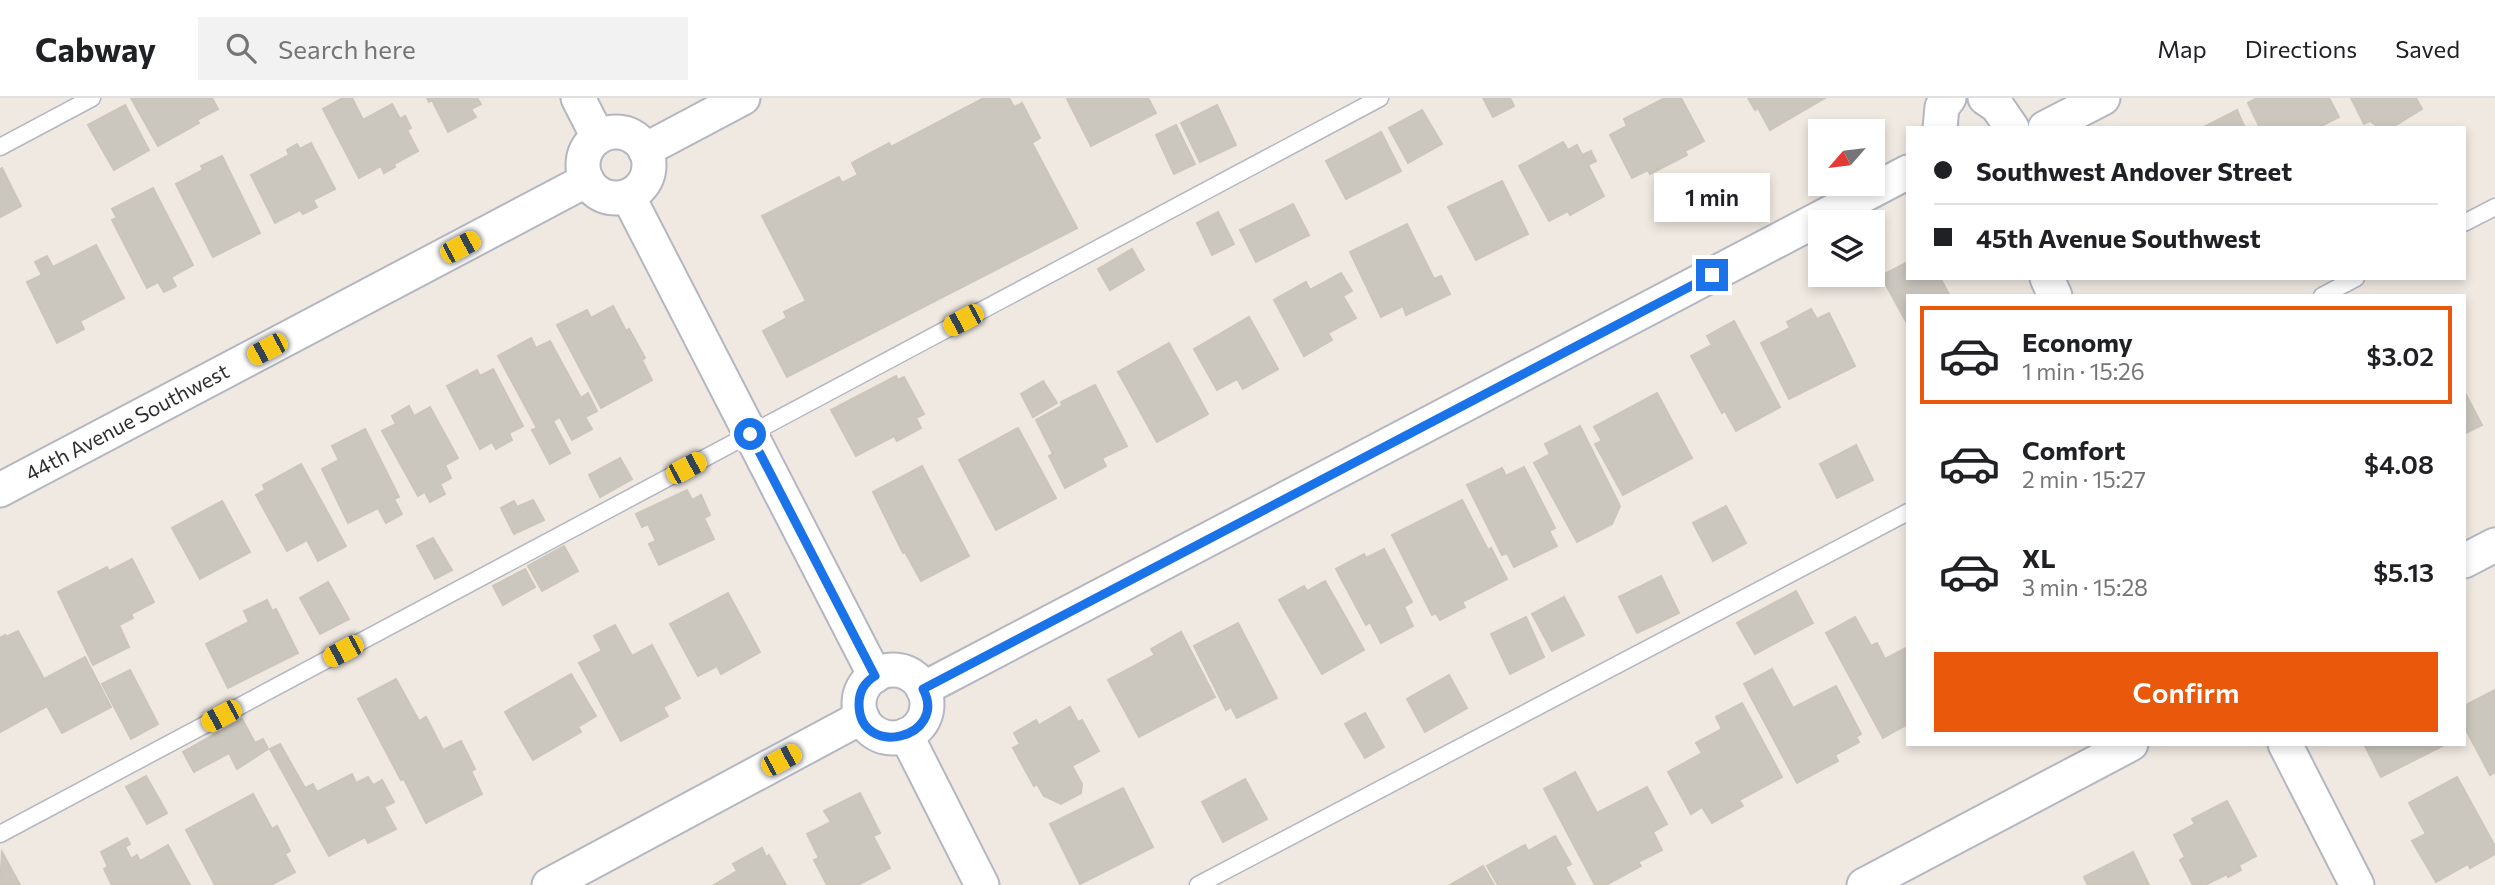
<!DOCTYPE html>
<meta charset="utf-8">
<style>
:root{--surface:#fff;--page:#f2f2f2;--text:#202124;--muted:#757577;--line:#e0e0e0;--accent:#ea580c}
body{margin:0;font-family:Commissioner,sans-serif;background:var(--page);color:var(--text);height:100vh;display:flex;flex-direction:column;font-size:26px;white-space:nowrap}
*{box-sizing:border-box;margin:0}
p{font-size:23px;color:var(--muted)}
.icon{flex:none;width:38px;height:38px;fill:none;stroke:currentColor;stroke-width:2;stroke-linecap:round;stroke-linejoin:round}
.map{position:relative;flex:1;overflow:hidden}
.details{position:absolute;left:1906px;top:196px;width:560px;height:452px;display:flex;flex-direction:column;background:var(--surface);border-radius:0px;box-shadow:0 4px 10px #0003}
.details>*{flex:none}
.hud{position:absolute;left:1906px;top:28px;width:560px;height:154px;border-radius:0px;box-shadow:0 4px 10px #0003;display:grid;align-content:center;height:154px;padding:0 28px;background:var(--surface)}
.needle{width:46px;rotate:242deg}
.buttons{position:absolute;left:1808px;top:21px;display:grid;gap:14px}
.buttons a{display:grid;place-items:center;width:77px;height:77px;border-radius:0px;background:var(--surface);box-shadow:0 4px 10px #0003;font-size:35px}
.end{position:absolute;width:32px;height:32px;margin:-16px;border:9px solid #1a73e8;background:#fff;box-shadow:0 0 0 4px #fff}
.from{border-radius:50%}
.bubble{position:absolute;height:49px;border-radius:0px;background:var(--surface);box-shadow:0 4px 10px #0003;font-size:23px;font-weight:600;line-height:49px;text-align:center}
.car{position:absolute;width:21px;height:42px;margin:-21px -10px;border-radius:9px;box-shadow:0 0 5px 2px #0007;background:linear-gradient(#f5c518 24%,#345 0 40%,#f5c518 0 76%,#345 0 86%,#f5c518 0)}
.hud b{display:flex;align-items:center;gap:24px;height:66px;font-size:26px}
.hud b+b{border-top:2px solid var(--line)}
.hud i{width:18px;height:18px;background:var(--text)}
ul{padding:12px 0 0;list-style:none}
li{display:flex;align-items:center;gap:21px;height:98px;margin:0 14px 10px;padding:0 14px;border:4px solid transparent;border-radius:0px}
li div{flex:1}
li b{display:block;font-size:26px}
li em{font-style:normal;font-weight:600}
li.active{border-color:var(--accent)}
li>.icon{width:63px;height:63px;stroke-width:1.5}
.primary-button{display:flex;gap:14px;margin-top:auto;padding:14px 28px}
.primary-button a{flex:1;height:80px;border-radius:0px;background:var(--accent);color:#fff;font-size:28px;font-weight:600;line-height:80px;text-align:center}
header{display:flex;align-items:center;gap:42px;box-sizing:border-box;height:98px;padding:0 35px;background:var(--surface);border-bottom:2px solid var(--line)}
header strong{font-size:33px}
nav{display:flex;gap:38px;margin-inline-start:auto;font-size:24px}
.search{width:490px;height:63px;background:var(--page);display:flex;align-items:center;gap:18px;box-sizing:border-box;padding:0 24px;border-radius:0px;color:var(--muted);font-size:26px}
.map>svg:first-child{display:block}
.building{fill:#cbc7bf;stroke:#cbc5ba;stroke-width:2}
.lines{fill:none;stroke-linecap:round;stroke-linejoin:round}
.service-casing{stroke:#b4b7c1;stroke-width:19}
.minor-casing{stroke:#b4b7c1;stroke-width:37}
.service{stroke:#fff;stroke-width:16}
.minor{stroke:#fff;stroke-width:33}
.route{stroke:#1a73e8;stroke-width:9}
.labels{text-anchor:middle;stroke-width:5;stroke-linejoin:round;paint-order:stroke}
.street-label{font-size:21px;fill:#2e2e2e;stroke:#fff}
</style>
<header>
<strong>Cabway</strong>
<div class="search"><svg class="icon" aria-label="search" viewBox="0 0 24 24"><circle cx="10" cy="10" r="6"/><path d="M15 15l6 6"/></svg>Search here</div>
<nav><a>Map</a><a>Directions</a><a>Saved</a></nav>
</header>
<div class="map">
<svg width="2495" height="787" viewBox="0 0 2495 787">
<rect width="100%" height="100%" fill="#efe9e1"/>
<g class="building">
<path d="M131 0H212L218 11 197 22 199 25 158 48Z"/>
<path d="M343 0H352L363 22 392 6 400 21 405 18 411 30 407 32 418 53 394 66 395 69 384 75 381 68 359 80 323 11Z"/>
<path d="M427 0H477L481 6 471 11 476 19 448 34 432 2 429 4Z"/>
<path d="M984 0H1009L1014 9 1022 5 1040 40 1032 45 1077 130 787 279 763 233 787 220 784 214 806 203 762 118 839 79 842 85 858 77 852 65 889 45 891 49Z"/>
<path d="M1069 0H1148L1156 15 1091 48 1067 1Z"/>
<path d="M1483 0H1510L1514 8 1493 19Z"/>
<path d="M1665 0H1681L1704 43 1685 53 1687 57 1650 76 1648 72 1632 80 1610 37 1627 28 1624 21Z"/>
<path d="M1748 0H1825L1770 32 1758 10 1755 12Z"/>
<path d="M2257 0H2329L2339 19 2317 30H2260L2248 5Z"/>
<path d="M2351 0H2416L2422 11 2391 30H2380L2370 23 2364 26Z"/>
<path d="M125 7 149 52 114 72 88 27Z"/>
<path d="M1217 7 1236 47 1200 64 1181 25Z"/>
<path d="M1422 12 1442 46 1408 65 1389 30Z"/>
<path d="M2237 12 2245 30H2202Z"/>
<path d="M1176 27 1195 66 1174 76 1156 37Z"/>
<path d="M1381 34 1401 73 1346 101 1326 63Z"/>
<path d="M1563 44 1568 52 1577 47 1582 57 1591 53 1596 63 1588 67 1604 98 1570 117 1568 113 1549 123 1519 68Z"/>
<path d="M311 45 335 91 313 102 317 109 303 116 300 112 275 125 251 77 289 57 287 52 297 46 300 51Z"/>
<path d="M222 58 260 135 213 159 176 86 203 72 201 68Z"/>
<path d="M2 70 21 108 0 119V71Z"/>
<path d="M1502 83 1528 136 1476 162 1448 109Z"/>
<path d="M153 90 193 167 171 179 176 188 164 194 158 184 147 190 112 122 117 120 112 111Z"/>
<path d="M1293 106 1309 137 1256 164 1240 132Z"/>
<path d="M1218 114 1234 146 1212 157 1197 125Z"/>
<path d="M1407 126 1434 181 1441 178 1450 196 1406 217 1403 208 1381 219 1350 154Z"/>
<path d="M96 147 124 200 80 223 84 231 57 245 27 184 42 177 35 164 47 158 53 169Z"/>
<path d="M1132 151 1144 172 1110 192 1098 171Z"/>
<path d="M1908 164V180H1940L1950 198H1908V227L1881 178Z"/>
<path d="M1341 175 1352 193 1343 198 1356 220 1328 235 1332 242 1304 258 1274 202 1306 184 1310 192Z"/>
<path d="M613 208 626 233 629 231 645 260 642 262 652 282 601 310 557 227 587 212 591 220Z"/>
<path d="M1811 211 1817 221 1829 215 1855 268 1789 301 1761 245 1790 230 1787 224Z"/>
<path d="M1249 219 1278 271 1243 291 1237 281 1217 292 1194 251Z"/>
<path d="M1734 223 1780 309 1736 333 1725 313 1722 315 1691 258 1712 247 1707 238Z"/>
<path d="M531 240 536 250 550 243 581 300 588 295 597 313 585 319 592 331 572 342 560 319 553 323 570 355 550 366 532 332 537 330 498 258Z"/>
<path d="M1169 245 1208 316 1157 344 1118 274Z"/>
<path d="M493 271 523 328 509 335 512 342 496 351 492 344 480 351 447 288 477 272 480 278Z"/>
<path d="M896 278 898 282 904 279 924 316 916 320 921 330 897 343 894 338 856 358 831 312Z"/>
<path d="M1043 283 1057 305 1033 319 1021 296Z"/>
<path d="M1095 287 1127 348 1102 360 1106 368 1065 390 1049 358 1053 356 1036 322 1062 308 1061 304Z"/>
<path d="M2464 293 2482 327 2464 336Z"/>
<path d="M1657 295 1692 360 1623 397 1595 346 1602 343 1594 329Z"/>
<path d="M409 308 414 318 430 309 458 360 445 367 451 380 440 386 445 396 430 404 425 394 418 398 382 333 396 326 392 318Z"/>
<path d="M1580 328 1620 408 1612 426 1577 444 1534 365 1550 356 1545 346Z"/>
<path d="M1018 330 1056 400 996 432 959 362Z"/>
<path d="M365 331 399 399 394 401 402 416 386 425 378 410 348 425 322 371 339 362 332 348Z"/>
<path d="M1856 347 1873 382 1837 400 1820 366Z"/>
<path d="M620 360 632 381 600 399 589 377Z"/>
<path d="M301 366 346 448 318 463 307 442 287 453 256 397 265 392 263 387Z"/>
<path d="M922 368 969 458 921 483 905 454 903 455 873 394Z"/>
<path d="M1524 369 1555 430 1549 433 1557 448 1514 469 1507 455 1502 457 1467 387 1502 370 1506 378Z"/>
<path d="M687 392 692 402 701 397 710 417 704 420 714 441 659 467 649 446 656 443 648 426 642 429 636 416Z"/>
<path d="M533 402 544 422 514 436 501 410 514 403 517 409Z"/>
<path d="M1462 402 1488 452 1491 450 1507 481 1462 504 1465 509 1440 522 1436 515 1432 517 1392 437Z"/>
<path d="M222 403 250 454 200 481 172 430Z"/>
<path d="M1726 408 1746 445 1713 463 1693 425Z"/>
<path d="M433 440 452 472 435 481 417 448Z"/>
<path d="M564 448 578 473 542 493 528 468Z"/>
<path d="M1384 451 1412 504 1404 509 1413 528 1381 545 1370 524 1366 527 1336 471 1364 456 1366 460Z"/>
<path d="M132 461 154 504 131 516 133 520 119 527 129 549 93 567 58 494 107 469 109 473Z"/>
<path d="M525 471 535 489 503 507 493 488Z"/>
<path d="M1661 478 1679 515 1637 535 1619 499Z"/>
<path d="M1325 483 1364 552 1322 576 1279 502 1304 488 1307 493Z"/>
<path d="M328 484 349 521 320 536 300 500Z"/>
<path d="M1796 493 1813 525 1755 556 1737 525Z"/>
<path d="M728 495 760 554 721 576 717 568 698 578 670 526Z"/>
<path d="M1564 499 1584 537 1552 553 1532 516Z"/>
<path d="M267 502 272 513 276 511 298 555 228 590 206 546 249 524 244 513Z"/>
<path d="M1526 519 1544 559 1510 576 1491 536Z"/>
<path d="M1855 519 1871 548 1877 545 1885 561 1908 549V626L1883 640 1826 535Z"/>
<path d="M1238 525 1277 600 1237 620 1231 609 1226 612 1194 548Z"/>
<path d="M615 527 632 558 652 547 680 600 663 609 668 618 621 643 579 565 602 553 594 538Z"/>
<path d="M18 533 44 581 85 559 111 609 62 635 47 608 0 634V540L5 537 6 539Z"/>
<path d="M1181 534 1215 599 1139 639 1108 582 1155 557 1151 551Z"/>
<path d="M1772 571 1793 610 1836 588 1861 636 1856 639 1859 644 1835 657 1838 663 1797 685 1744 586Z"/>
<path d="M130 572 158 626 131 641 102 586Z"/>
<path d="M571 576 596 618 578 629 581 634 533 662 505 614Z"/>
<path d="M1449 577 1467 610 1425 634 1407 601Z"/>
<path d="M396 581 419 623 426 619 443 652 461 643 475 671 471 673 482 696 426 725 404 681 401 682 358 601Z"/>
<path d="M2495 592V674L2490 677 2464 628V608Z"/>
<path d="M1742 605 1782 679 1739 702 1743 708 1712 725 1702 709 1691 716 1668 674 1702 655 1696 645 1722 631 1716 619Z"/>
<path d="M1070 609 1078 624 1082 622 1099 653 1072 668 1082 686 1081 695 1061 706 1044 698 1037 686 1034 688 1013 650 1020 646 1014 635 1036 622 1039 627Z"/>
<path d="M1365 615 1384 649 1365 660 1345 626Z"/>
<path d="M242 621 255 645 263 641 268 651 237 671 229 655 194 674 183 654Z"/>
<path d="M280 646 305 690 313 686 317 694 352 676 356 685 368 679 373 687 382 682 394 704 384 709 396 731 368 745 365 739 329 758 270 651Z"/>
<path d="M2364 646H2446L2381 679Z"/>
<path d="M1575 674 1597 715 1647 689 1667 726 1653 734 1662 752 1638 764 1641 768 1606 787H1595L1544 691Z"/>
<path d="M146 678 167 715 147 726 126 689Z"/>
<path d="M2457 679 2495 748V756L2470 770 2468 766 2436 784 2412 743 2426 736 2409 705Z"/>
<path d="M1245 681 1267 721 1223 744 1202 704Z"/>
<path d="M1123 690 1153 749 1080 786 1050 726Z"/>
<path d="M860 695 880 735 873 738 890 770 858 787H827L814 762 819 760 807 736 831 724 824 713Z"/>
<path d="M253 696 272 731 277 728 290 753 285 756 295 774 271 787H215L186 732Z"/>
<path d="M2227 703 2256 758 2239 767 2241 772 2228 779 2227 776 2205 787H2193L2180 762 2185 759 2174 737 2195 726 2192 721Z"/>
<path d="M1555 738 1571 766 1565 769 1575 787H1498L1487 768 1525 747 1528 753Z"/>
<path d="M127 740 130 746 125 749 131 761 137 757 140 763 168 747 190 787H112L104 771 108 769 101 754Z"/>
<path d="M762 750 766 759 769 757 786 787H714L737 773 733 766Z"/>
<path d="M2 754 20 787H0Z"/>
<path d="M2133 754 2149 787H2088L2084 779Z"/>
<path d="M1483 768 1494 787H1450Z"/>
</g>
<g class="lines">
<g class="service-casing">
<g id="service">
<path d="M0 49 92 0"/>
<path d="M2464 125 2495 109"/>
<path d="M2322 198 2356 180"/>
<path d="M0 736 1380 0"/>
<path d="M1198 787 1908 414"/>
</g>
</g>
<g class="minor-casing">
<g id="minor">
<path d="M578 0 598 39"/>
<path d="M1985 0 1997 8 2012 30"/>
<path d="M1940 30 1942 9 1949 0"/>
<path d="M2045 30 2103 0"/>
<circle cx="616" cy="67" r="33"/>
<path d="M645 52 743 0"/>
<path d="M628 98 875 578"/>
<path d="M2047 180 2055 198"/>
<path id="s1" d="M0 392 587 82"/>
<path d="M2464 463 2495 447"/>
<circle cx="893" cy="606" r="34"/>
<path d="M923 591 1908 74"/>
<path d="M906 637 982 787"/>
<path d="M2285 646 2357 787"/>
<path d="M549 787 862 619"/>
<path d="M1864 787 2131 646"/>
</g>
</g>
<use href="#service" class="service"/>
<use href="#minor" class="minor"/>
</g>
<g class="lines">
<path class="route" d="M750 336 875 578C865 584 859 594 859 606 859 662 949 640 923 591L1712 177"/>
</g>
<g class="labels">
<g class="street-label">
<text dy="7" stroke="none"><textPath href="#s1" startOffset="144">44th Avenue Southwest</textPath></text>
</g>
</g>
</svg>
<div class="buttons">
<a><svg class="needle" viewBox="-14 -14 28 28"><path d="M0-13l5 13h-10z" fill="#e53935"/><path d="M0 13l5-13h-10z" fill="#757577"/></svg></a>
<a><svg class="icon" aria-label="layers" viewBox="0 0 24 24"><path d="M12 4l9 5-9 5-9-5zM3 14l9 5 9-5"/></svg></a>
</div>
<i class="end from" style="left:750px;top:336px"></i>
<i class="end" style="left:1712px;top:177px"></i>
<div class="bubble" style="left:1654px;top:75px;width:116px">1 min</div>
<i class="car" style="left:460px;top:149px;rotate:62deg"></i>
<i class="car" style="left:963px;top:222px;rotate:242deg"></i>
<i class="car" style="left:267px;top:251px;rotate:242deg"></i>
<i class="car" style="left:686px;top:370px;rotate:62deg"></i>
<i class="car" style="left:343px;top:553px;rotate:242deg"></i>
<i class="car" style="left:221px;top:618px;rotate:242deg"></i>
<i class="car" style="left:781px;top:662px;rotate:62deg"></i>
<div class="hud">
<b><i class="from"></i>Southwest Andover Street</b>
<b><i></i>45th Avenue Southwest</b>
</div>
<section class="details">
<ul>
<li class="active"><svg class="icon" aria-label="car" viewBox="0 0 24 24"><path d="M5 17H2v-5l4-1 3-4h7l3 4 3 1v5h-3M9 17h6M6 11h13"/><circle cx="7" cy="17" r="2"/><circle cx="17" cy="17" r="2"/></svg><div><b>Economy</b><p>1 min · 15:26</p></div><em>$3.02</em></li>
<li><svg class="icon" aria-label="car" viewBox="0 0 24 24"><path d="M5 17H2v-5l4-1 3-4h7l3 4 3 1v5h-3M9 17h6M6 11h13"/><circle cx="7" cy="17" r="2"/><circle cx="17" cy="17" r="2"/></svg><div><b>Comfort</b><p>2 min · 15:27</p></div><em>$4.08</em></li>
<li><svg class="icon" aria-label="car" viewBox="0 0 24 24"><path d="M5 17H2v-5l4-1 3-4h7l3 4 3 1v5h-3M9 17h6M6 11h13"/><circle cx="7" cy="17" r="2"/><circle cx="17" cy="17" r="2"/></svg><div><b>XL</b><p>3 min · 15:28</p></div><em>$5.13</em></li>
</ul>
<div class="primary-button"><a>Confirm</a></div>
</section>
</div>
